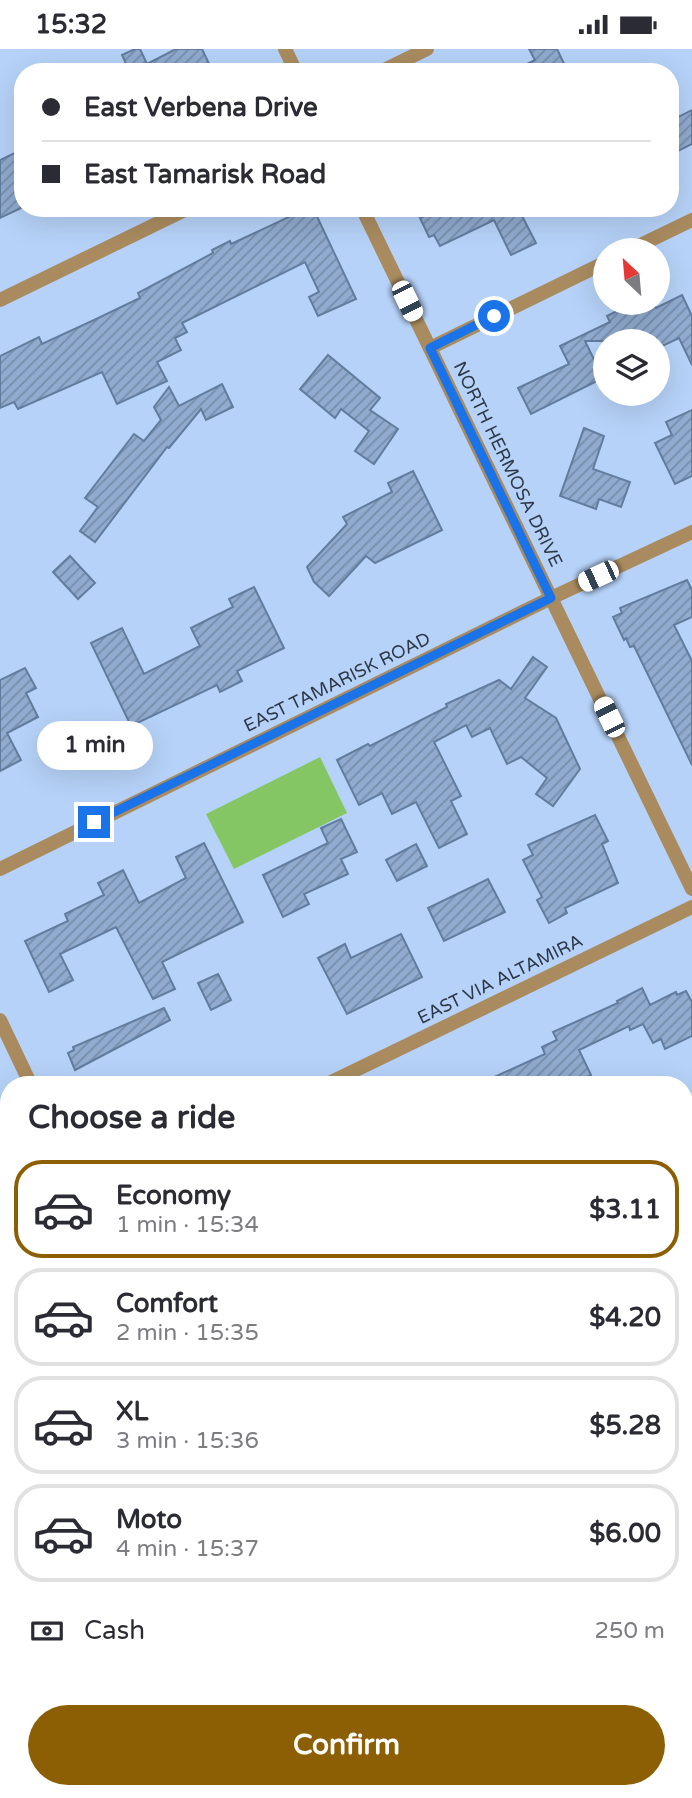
<!DOCTYPE html>
<meta charset="utf-8">
<style>
:root{--surface:#fff;--page:#f7f7f7;--text:#2b2b33;--muted:#7c7c81;--line:#e1e1e2;--accent:#8c5f04}
body{margin:0;font-family:"Varela Round",sans-serif;background:var(--page);color:var(--text);height:100vh;display:flex;flex-direction:column;font-size:26px;white-space:nowrap}
*{box-sizing:border-box;margin:0}
p{font-size:23px;color:var(--muted)}
.icon{flex:none;width:38px;height:38px;fill:none;stroke:currentColor;stroke-width:2;stroke-linecap:round;stroke-linejoin:round}
.map{position:relative;flex:1;overflow:hidden}
.side{position:absolute;left:0px;top:1027px;width:693px;height:723px;display:flex;flex-direction:column;background:var(--surface);border-radius:28px 28px 0 0;box-shadow:0 7px 28px #0002}
.side>*{flex:none}
.hud{position:absolute;left:14px;top:14px;width:665px;height:154px;border-radius:28px;box-shadow:0 7px 28px #0002;display:grid;align-content:center;height:154px;padding:0 28px;background:var(--surface)}
.needle{width:46px;rotate:334deg}
.fabs{position:absolute;left:593px;top:189px;display:grid;gap:14px}
.fabs a{display:grid;place-items:center;width:77px;height:77px;border-radius:50%;background:var(--surface);box-shadow:0 7px 28px #0002;font-size:35px}
.end{position:absolute;width:32px;height:32px;margin:-16px;border:9px solid #1a73e8;background:#fff;box-shadow:0 0 0 4px #fff}
.from{border-radius:50%}
.bubble{position:absolute;height:49px;border-radius:24px;background:var(--surface);box-shadow:0 7px 28px #0002;font-size:23px;font-weight:700;line-height:49px;text-align:center}
.car{position:absolute;width:21px;height:42px;margin:-21px -10px;border-radius:9px;box-shadow:0 0 5px 2px #0007;background:linear-gradient(#fff 24%,#345 0 40%,#fff 0 76%,#345 0 86%,#fff 0)}
.hud b{display:flex;align-items:center;gap:24px;height:66px;font-size:26px}
.hud b+b{border-top:2px solid var(--line)}
.hud i{width:18px;height:18px;background:var(--text)}
ul{padding:0;list-style:none}
li{display:flex;align-items:center;gap:21px;height:98px;margin:0 14px 10px;padding:0 14px;border:4px solid var(--line);border-radius:28px}
li div{flex:1}
li b{display:block;font-size:26px}
li em{font-style:normal;font-weight:700}
li.on{border-color:var(--accent)}
li>.icon{width:63px;height:63px;stroke-width:1.5}
h2{padding:0 28px;font-size:32px;line-height:84px}
.pay{display:flex;align-items:center;gap:18px;height:77px;padding:0 28px;font-size:26px}
.pay p{margin-inline-start:auto}
.cta{display:flex;gap:14px;margin-top:auto;padding:14px 28px}
.cta a{flex:1;height:80px;border-radius:42px;background:var(--accent);color:#fff;font-size:28px;font-weight:700;line-height:80px;text-align:center}
.status{display:flex;justify-content:space-between;align-items:center;height:49px;padding:0 35px;background:var(--surface);direction:ltr}
.status svg{height:19px;fill:currentColor}
.map>svg:first-child{display:block}
.green{fill:#83c663}
.building{fill:url(#building-hatch);stroke:#627c9e;stroke-width:2}
.lines{fill:none;stroke-linecap:round;stroke-linejoin:round}
.minor{stroke:#a98b5f;stroke-width:14}
.route{stroke:#1a73e8;stroke-width:9}
.labels{text-anchor:middle;stroke-width:7;stroke-linejoin:round;paint-order:stroke}
.street-label{font-size:18px;fill:#2d3847;stroke:#b6d2f8}
</style>
<div class="status"><b>15:32</b><svg viewBox="0 0 49 12"><path d="M0 12V9h3v3zM5 12V6h3v6zM10 12V3h3v9zM15 12V0h3v12zM26 1h20v11H26zM47 4h2v5h-2z"/></svg></div>
<div class="map">
<svg width="692" height="1749" viewBox="0 0 692 1749">
<defs>
<pattern id="building-hatch" width="6" height="6" patternUnits="userSpaceOnUse" patternTransform="scale(1.75)"><rect width="6" height="6" fill="#90abcf"/><path d="M-1 1l2-2M0 6l6-6M5 7l2-2" fill="none" stroke="#768caa"/></pattern>
</defs>
<rect width="100%" height="100%" fill="#b6d2f8"/>
<path class="green" d="M320 708 347 764 234 820 206 765Z"/>
<g class="building">
<path d="M135 0H140L147 15 176 0H202L213 23H130L122 6Z"/>
<path d="M529 0H557L568 23H511L535 11Z"/>
<path d="M692 61V95L670 106V72Z"/>
<path d="M23 100V158L0 169V111Z"/>
<path d="M308 159H313L356 250 318 267 309 248 319 243 305 213 182 274 187 283 175 289 181 301 157 313 167 332 117 355 102 323 18 360 14 353 0 359V307L39 288 42 295 92 272 140 249 138 244 213 204 212 201 230 192 231 195Z"/>
<path d="M440 159H518L536 194 511 206 494 171 440 197 434 186 429 188 420 169Z"/>
<path d="M682 246 692 267V316L679 289 658 299V292H585L603 329 531 365 518 339 569 315 560 297 610 273 607 267 631 255 635 264 654 255 656 259Z"/>
<path d="M328 306 380 349 370 361 398 380 374 415 355 402 369 382 341 360 335 369 300 340Z"/>
<path d="M222 335 233 358 206 371 201 360 169 399 167 398 95 493 80 482 98 458 85 449 134 385 144 392 161 371 154 358 169 338 179 357Z"/>
<path d="M692 361V427L675 435 655 394 672 386 666 373Z"/>
<path d="M584 379 604 387 593 420 630 433 621 458 599 450 596 460 560 447Z"/>
<path d="M413 422 442 481 375 514 366 507 329 547 314 533 307 518 347 475 343 468 392 443 388 434Z"/>
<path d="M70 507 95 534 78 550 53 523Z"/>
<path d="M687 531 692 541V568L674 576 692 612V716L634 597 630 598 626 589 624 591 613 568 622 564 620 559Z"/>
<path d="M254 538 284 599 237 622 242 632 220 643 217 636 131 677 91 594 122 579 144 625 200 597 191 579 233 558 229 550Z"/>
<path d="M533 608 547 618 525 649 556 669 580 720 553 757 536 745 547 729 521 708 507 715 490 679 472 688 466 676 434 693 461 747 451 752 467 785 439 799 416 753 392 765 382 744 359 756 337 711 368 695 370 697 447 658 446 655 499 631 511 640Z"/>
<path d="M25 619 36 639 26 644 38 668 7 684 21 711 0 722V631Z"/>
<path d="M595 766 608 792 602 795 618 834 565 859 567 864 549 874 537 851 542 848 523 811 533 806 528 796Z"/>
<path d="M341 770 357 803 341 810 348 825 304 845 309 855 283 868 263 826 328 794 321 779Z"/>
<path d="M204 794 243 873 162 913 175 940 153 950 116 878 60 905 73 931 49 943 25 892 68 872 65 865 104 846 98 834 123 821 139 854 186 829 176 808Z"/>
<path d="M416 795 427 817 397 832 386 811Z"/>
<path d="M488 830 505 863 444 892 428 859Z"/>
<path d="M401 885 422 928 347 965 318 909 345 895 351 909Z"/>
<path d="M218 925 231 951 211 961 198 934Z"/>
<path d="M642 939 650 956 676 943 677 946 686 942 692 953V987L665 1000 661 990 653 994 643 975 630 981 629 977 579 1001 591 1026 570 1036H477L545 1005 542 998 557 991 553 983 618 954 617 952Z"/>
<path d="M164 959 170 971 75 1021 68 1004 74 1001 73 998Z"/>
</g>
<g class="lines">
<g class="minor">
<path d="M285 0 296 23"/>
<path d="M380 23 427 0"/>
<path d="M362 159 692 840"/>
<path d="M630 201 692 171"/>
<path d="M0 251 189 159"/>
<path d="M430 299 606 213"/>
<path d="M0 820 551 549 692 483"/>
<path d="M0 971 31 1036"/>
<path d="M325 1036 692 858"/>
<path d="M0 1194 9 1189"/>
<path d="M684 1239 692 1235"/>
<path d="M0 1574 9 1570"/>
<path d="M684 1616 692 1612"/>
<path d="M374 1741 378 1749"/>
<path d="M406 1749 422 1741"/>
</g>
</g>
<g class="lines">
<path class="route" d="M94 773 551 549 430 299 494 267"/>
</g>
<g class="labels">
<g class="street-label">
<text transform="translate(508 415) rotate(64)" y="6">NORTH HERMOSA DRIVE</text>
<text transform="translate(337 633) rotate(-26)" y="6">EAST TAMARISK ROAD</text>
<text transform="translate(500 930) rotate(-26)" y="6">EAST VIA ALTAMIRA</text>
</g>
</g>
</svg>
<div class="fabs">
<a><svg class="needle" viewBox="-14 -14 28 28"><path d="M0-13l5 13h-10z" fill="#e53935"/><path d="M0 13l5-13h-10z" fill="#7c7c81"/></svg></a>
<a><svg class="icon" aria-label="layers" viewBox="0 0 24 24"><path d="M12 4l9 5-9 5-9-5zM3 14l9 5 9-5"/></svg></a>
</div>
<i class="end from" style="left:494px;top:267px"></i>
<i class="end" style="left:94px;top:773px"></i>
<div class="bubble" style="left:37px;top:672px;width:116px">1 min</div>
<i class="car" style="left:407px;top:252px;rotate:154deg"></i>
<i class="car" style="left:598px;top:527px;rotate:245deg"></i>
<i class="car" style="left:609px;top:668px;rotate:334deg"></i>
<div class="hud">
<b><i class="from"></i>East Verbena Drive</b>
<b><i></i>East Tamarisk Road</b>
</div>
<section class="side">
<h2>Choose a ride</h2>
<ul>
<li class="on"><svg class="icon" aria-label="car" viewBox="0 0 24 24"><path d="M5 17H2v-5l4-1 3-4h7l3 4 3 1v5h-3M9 17h6M6 11h13"/><circle cx="7" cy="17" r="2"/><circle cx="17" cy="17" r="2"/></svg><div><b>Economy</b><p>1 min · 15:34</p></div><em>$3.11</em></li>
<li><svg class="icon" aria-label="car" viewBox="0 0 24 24"><path d="M5 17H2v-5l4-1 3-4h7l3 4 3 1v5h-3M9 17h6M6 11h13"/><circle cx="7" cy="17" r="2"/><circle cx="17" cy="17" r="2"/></svg><div><b>Comfort</b><p>2 min · 15:35</p></div><em>$4.20</em></li>
<li><svg class="icon" aria-label="car" viewBox="0 0 24 24"><path d="M5 17H2v-5l4-1 3-4h7l3 4 3 1v5h-3M9 17h6M6 11h13"/><circle cx="7" cy="17" r="2"/><circle cx="17" cy="17" r="2"/></svg><div><b>XL</b><p>3 min · 15:36</p></div><em>$5.28</em></li>
<li><svg class="icon" aria-label="car" viewBox="0 0 24 24"><path d="M5 17H2v-5l4-1 3-4h7l3 4 3 1v5h-3M9 17h6M6 11h13"/><circle cx="7" cy="17" r="2"/><circle cx="17" cy="17" r="2"/></svg><div><b>Moto</b><p>4 min · 15:37</p></div><em>$6.00</em></li>
</ul>
<div class="pay"><svg class="icon" aria-label="cash" viewBox="0 0 24 24"><path d="M3 7h18v10H3z"/><circle cx="12" cy="12" r="2"/></svg>Cash<p>250 m</p></div>
<div class="cta"><a>Confirm</a></div>
</section>
</div>
